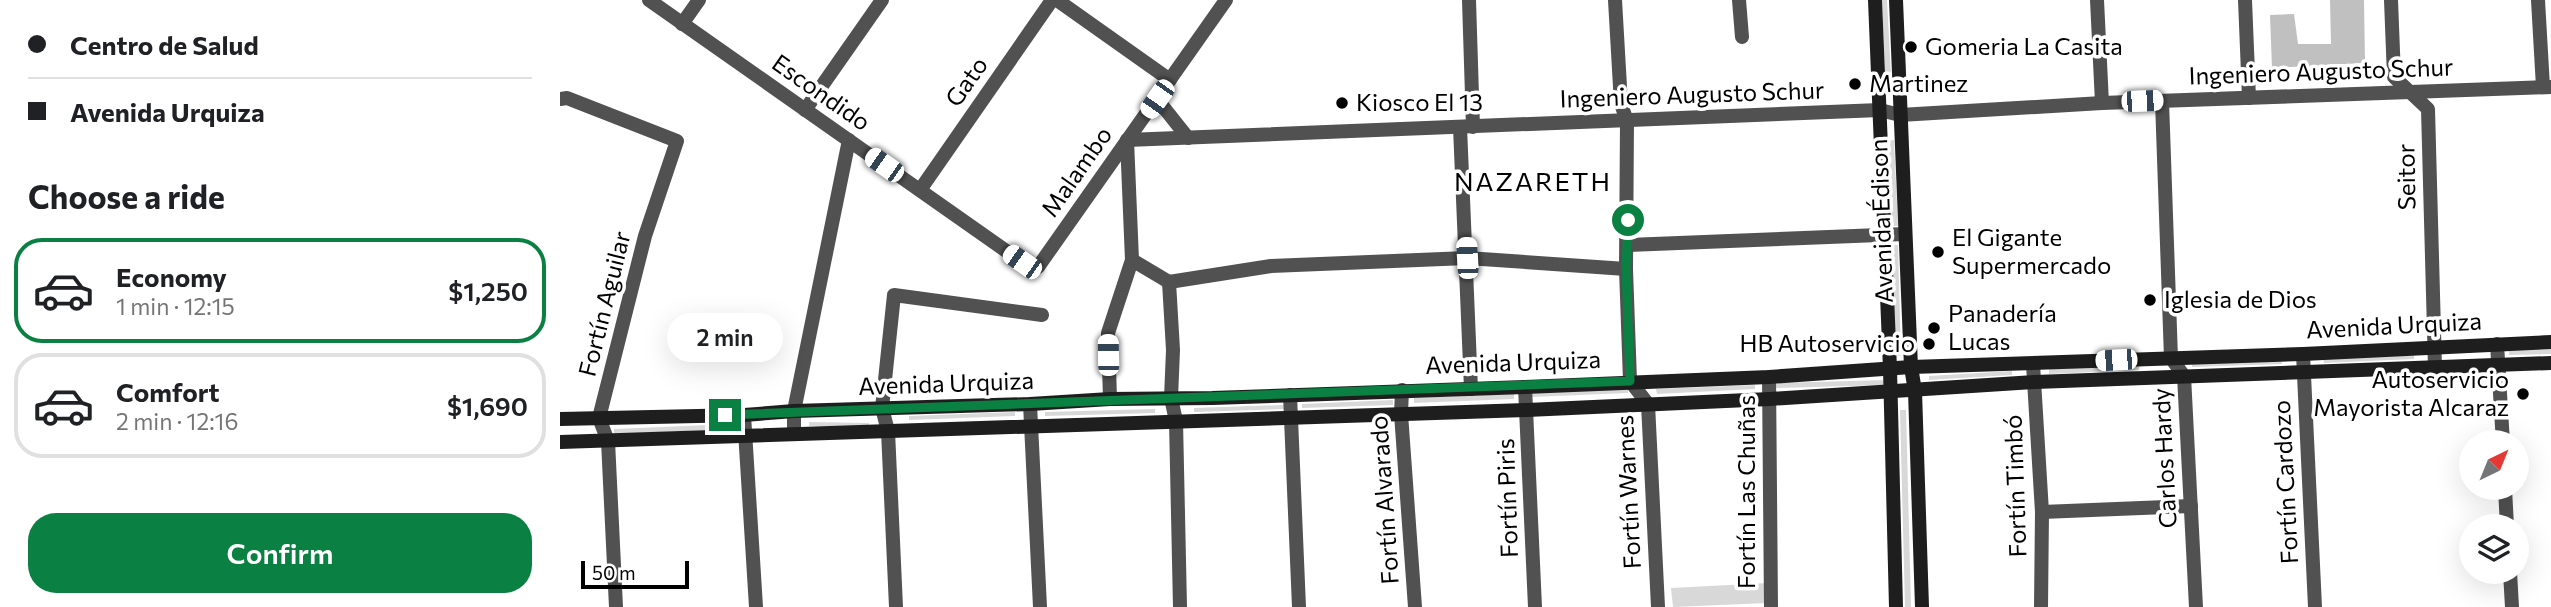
<!DOCTYPE html>
<meta charset="utf-8">
<style>
:root{--surface:#fff;--page:#f6f6f6;--text:#202124;--muted:#757577;--line:#e0e0e0;--accent:#0b8043}
body{margin:0;font-family:Commissioner,sans-serif;background:var(--page);color:var(--text);height:100vh;display:flex;flex-direction:column;font-size:26px;white-space:nowrap}
*{box-sizing:border-box;margin:0}
p{font-size:23px;color:var(--muted)}
.icon{flex:none;width:38px;height:38px;fill:none;stroke:currentColor;stroke-width:2;stroke-linecap:round;stroke-linejoin:round}
.map{position:relative;flex:1;overflow:hidden}
.sheet{display:flex;flex-direction:column;background:var(--surface);width:560px}
.sheet>*{flex:none}
.hud{display:grid;align-content:center;height:154px;padding:0 28px;background:var(--surface)}
.needle{width:46px;rotate:43deg}
.controls{position:absolute;left:1899px;top:430px;display:grid;gap:14px}
.controls a{display:grid;place-items:center;width:70px;height:70px;border-radius:50%;background:var(--surface);box-shadow:0 7px 28px #0002;font-size:35px}
.scale{position:absolute;left:21px;bottom:18px;width:108px;box-sizing:border-box;padding-left:7px;border:4px solid #000;border-top:0;font-size:19px;line-height:24px;white-space:nowrap;color:#000;-webkit-text-stroke:5px #fff;paint-order:stroke}
.end{position:absolute;width:32px;height:32px;margin:-16px;border:9px solid #0b8043;background:#fff;box-shadow:0 0 0 4px #fff}
.from{border-radius:50%}
.bubble{position:absolute;height:49px;border-radius:24px;background:var(--surface);box-shadow:0 7px 28px #0002;font-size:23px;font-weight:600;line-height:49px;text-align:center}
.car{position:absolute;width:21px;height:42px;margin:-21px -10px;border-radius:9px;box-shadow:0 0 5px 2px #0007;background:linear-gradient(#fff 24%,#345 0 40%,#fff 0 76%,#345 0 86%,#fff 0)}
.hud b{display:flex;align-items:center;gap:24px;height:66px;font-size:26px}
.hud b+b{border-top:2px solid var(--line)}
.hud i{width:18px;height:18px;background:var(--text)}
ul{padding:0;list-style:none}
li{display:flex;align-items:center;gap:21px;height:105px;margin:0 14px 10px;padding:0 14px;border:4px solid var(--line);border-radius:28px}
li div{flex:1}
li b{display:block;font-size:26px}
li em{font-style:normal;font-weight:600}
li.current{border-color:var(--accent)}
li>.icon{width:63px;height:63px;stroke-width:1.5}
h2{padding:0 28px;font-size:32px;line-height:84px}
.primary-button{display:flex;gap:14px;margin-top:auto;padding:14px 28px}
.primary-button a{flex:1;height:80px;border-radius:28px;background:var(--accent);color:#fff;font-size:28px;font-weight:600;line-height:80px;text-align:center}
main{display:flex;flex:1;min-height:0}
.map>svg:first-child{display:block}
.green{fill:#d8d8d8}
.building{fill:#c0c0c0}
.lines{fill:none;stroke-linecap:round;stroke-linejoin:round}
.minor{stroke:#515151;stroke-width:14}
.secondary{stroke:#1e1e1e;stroke-width:14}
.route{stroke:#0b8043;stroke-width:9}
.poi-dot{fill:#000;stroke:#fff;stroke-width:2.5}
.labels{text-anchor:middle;stroke-width:7;stroke-linejoin:round;paint-order:stroke}
.poi-label{font-size:24px;fill:#000;stroke:#fff;text-anchor:start}
.street-label{font-size:24px;fill:#000;stroke:#fff}
.neighbourhood-label{font-size:26px;letter-spacing:2px;fill:#000;stroke:#fff}
</style>
<main>
<section class="sheet">
<div class="hud">
<b><i class="from"></i>Centro de Salud</b>
<b><i></i>Avenida Urquiza</b>
</div>
<h2>Choose a ride</h2>
<ul>
<li class="current"><svg class="icon" aria-label="car" viewBox="0 0 24 24"><path d="M5 17H2v-5l4-1 3-4h7l3 4 3 1v5h-3M9 17h6M6 11h13"/><circle cx="7" cy="17" r="2"/><circle cx="17" cy="17" r="2"/></svg><div><b>Economy</b><p>1 min · 12:15</p></div><em>$1,250</em></li>
<li><svg class="icon" aria-label="car" viewBox="0 0 24 24"><path d="M5 17H2v-5l4-1 3-4h7l3 4 3 1v5h-3M9 17h6M6 11h13"/><circle cx="7" cy="17" r="2"/><circle cx="17" cy="17" r="2"/></svg><div><b>Comfort</b><p>2 min · 12:16</p></div><em>$1,690</em></li>
</ul>
<div class="primary-button"><a>Confirm</a></div>
</section>
<div class="map">
<svg width="1991" height="607" viewBox="0 0 1991 607">
<rect width="100%" height="100%" fill="#fff"/>
<g class="green">
<path d="M1322 0H1327L1332 94H1326Z"/>
<path d="M1334 140 1338 226H1332L1328 141Z"/>
<path d="M1332 245H1338L1341 356H1335Z"/>
<path d="M1991 349V354L1949 355V350Z"/>
<path d="M1854 354V359L1764 363 1763 358Z"/>
<path d="M1721 359 1722 364 1632 367V362Z"/>
<path d="M1579 365V370L1489 374V369Z"/>
<path d="M1452 371V375L1369 380V376Z"/>
<path d="M1326 380V385L1216 388V383Z"/>
<path d="M1195 385V389L1097 394 1096 389Z"/>
<path d="M1068 388V393L972 397V393Z"/>
<path d="M954 394V399L854 403V398Z"/>
<path d="M833 400V405L742 408V404Z"/>
<path d="M723 405 724 409 634 412V408Z"/>
<path d="M595 409V413L485 416V412Z"/>
<path d="M1340 410H1346L1351 607H1345Z"/>
<path d="M455 412V416L349 420V416Z"/>
<path d="M249 422 309 423V428L249 426Z"/>
<path d="M172 424 173 429 54 434V429Z"/>
<path d="M1208 583V603L1113 607 1111 588Z"/>
</g>
<path class="building" d="M1770 0H1804L1805 63 1712 68 1710 15 1734 14 1738 44H1771Z"/>
<g class="lines">
<g class="minor">
<path d="M89 0 462 262 478 267 666 0"/>
<path d="M497 0 610 80"/>
<path d="M909 0 913 127"/>
<path d="M1055 0 1061 104 1067 121 1066 269 1070 381 1088 404 1098 607"/>
<path d="M1179 0 1182 37"/>
<path d="M1537 0 1542 103"/>
<path d="M1685 0 1689 98"/>
<path d="M1831 0 1834 77 1868 109 1875 368"/>
<path d="M1978 0 1983 87"/>
<path d="M122 24 139 0"/>
<path d="M0 99 7 98 117 141 85 236 39 418 48 441 56 607"/>
<path d="M597 99 628 138"/>
<path d="M1602 101 1611 358 1624 376 1636 607"/>
<path d="M245 110 322 0"/>
<path d="M900 127 911 389"/>
<path d="M567 140 1320 110 1340 115 1542 103 1991 87"/>
<path d="M360 190 492 0"/>
<path d="M1068 245 1345 234"/>
<path d="M572 260 609 282"/>
<path d="M609 282 711 266 907 258 1066 269"/>
<path d="M609 282 613 350 611 398 616 421 620 607"/>
<path d="M1937 344 1943 443"/>
<path d="M1743 354 1755 607"/>
<path d="M1473 364 1482 512 1481 607"/>
<path d="M1209 377 1211 607"/>
<path d="M965 387 975 607"/>
<path d="M842 390 841 414 855 607"/>
<path d="M730 395 739 607"/>
<path d="M550 399 548 333 572 260 567 140"/>
<path d="M470 404 480 607"/>
<path d="M184 415 196 607"/>
<path d="M234 434V411L289 140"/>
<path d="M1945 488 1947 527"/>
<path d="M1482 512 1631 506"/>
<path d="M1950 572 1952 607"/>
<path d="M336 607 328 431 322 408 334 295 482 315"/>
</g>
<g class="secondary">
<path d="M1315 0 1330 369 1336 607"/>
<path d="M1336 0 1351 367 1355 391 1362 607"/>
<path d="M0 419 184 415 234 411 470 404 550 399 652 398 965 387 1209 377 1351 367 1743 354 1991 342"/>
<path d="M0 442 967 410 1210 399 1475 382 1991 363"/>
</g>
</g>
<g class="lines">
<path class="route" d="M165 415 1070 381 1066 269 1068 220"/>
</g>
<g class="poi-dot">
<circle cx="1351" cy="47" r="7"/>
<circle cx="1295" cy="84" r="7"/>
<circle cx="782" cy="103" r="7"/>
<circle cx="1378" cy="252" r="7"/>
<circle cx="1590" cy="300" r="7"/>
<circle cx="1374" cy="328" r="7"/>
<circle cx="1369" cy="344" r="7"/>
<circle cx="1963" cy="394" r="7"/>
</g>
<g class="labels">
<g class="poi-label">
<text x="1365" y="55">Gomeria La Casita</text>
<text x="1309" y="92">Martinez</text>
<text x="796" y="111">Kiosco El 13</text>
<text x="1392" y="246">El Gigante<tspan x="1392" dy="28">Supermercado</tspan></text>
<text x="1604" y="308">Iglesia de Dios</text>
<text x="1388" y="322">Panadería<tspan x="1388" dy="28">Lucas</tspan></text>
<text x="1355" y="352" text-anchor="end">HB Autoservicio</text>
<text x="1949" y="388" text-anchor="end">Autoservicio<tspan x="1949" dy="28">Mayorista Alcaraz</tspan></text>
</g>
<g class="street-label">
<text transform="translate(1761 72) rotate(-2)" y="8">Ingeniero Augusto Schur</text>
<text transform="translate(407 82) rotate(-55)" y="8">Gato</text>
<text transform="translate(261 93) rotate(35)" y="8">Escondido</text>
<text transform="translate(1132 95) rotate(-2)" y="8">Ingeniero Augusto Schur</text>
<text transform="translate(517 172) rotate(-55)" y="8">Malambo</text>
<text transform="translate(1847 177) rotate(-91)" y="8">Seitor</text>
<text transform="translate(1322 221) rotate(-92)" y="8">Avenida Édison</text>
<text transform="translate(45 304) rotate(-76)" y="8">Fortín Aguilar</text>
<text transform="translate(1834 326) rotate(-3)" y="8">Avenida Urquiza</text>
<text transform="translate(953 363) rotate(-2)" y="8">Avenida Urquiza</text>
<text transform="translate(386 384) rotate(-2)" y="8">Avenida Urquiza</text>
<text transform="translate(1605 458) rotate(-93)" y="8">Carlos Hardy</text>
<text transform="translate(1726 482) rotate(-93)" y="8">Fortín Cardozo</text>
<text transform="translate(1456 486) rotate(-92)" y="8">Fortín Timbó</text>
<text transform="translate(1069 492) rotate(-93)" y="8">Fortín Warnes</text>
<text transform="translate(1187 492) rotate(-90)" y="8">Fortín Las Chuñas</text>
<text transform="translate(948 498) rotate(-92)" y="8">Fortín Piris</text>
<text transform="translate(825 500) rotate(-94)" y="8">Fortín Alvarado</text>
</g>
<g class="neighbourhood-label">
<text x="973" y="191">NAZARETH</text>
</g>
</g>
</svg>
<div class="controls">
<a><svg class="needle" viewBox="-14 -14 28 28"><path d="M0-13l5 13h-10z" fill="#e53935"/><path d="M0 13l5-13h-10z" fill="#757577"/></svg></a>
<a><svg class="icon" aria-label="layers" viewBox="0 0 24 24"><path d="M12 4l9 5-9 5-9-5zM3 14l9 5 9-5"/></svg></a>
</div>
<div class="scale">50 m</div>
<i class="end from" style="left:1068px;top:220px"></i>
<i class="end" style="left:165px;top:415px"></i>
<div class="bubble" style="left:107px;top:313px;width:116px">2 min</div>
<i class="car" style="left:597px;top:99px;rotate:215deg"></i>
<i class="car" style="left:1582px;top:101px;rotate:88deg"></i>
<i class="car" style="left:324px;top:165px;rotate:305deg"></i>
<i class="car" style="left:907px;top:258px;rotate:357deg"></i>
<i class="car" style="left:462px;top:262px;rotate:305deg"></i>
<i class="car" style="left:548px;top:355px;rotate:359deg"></i>
<i class="car" style="left:1556px;top:360px;rotate:267deg"></i>
</div>
</main>
